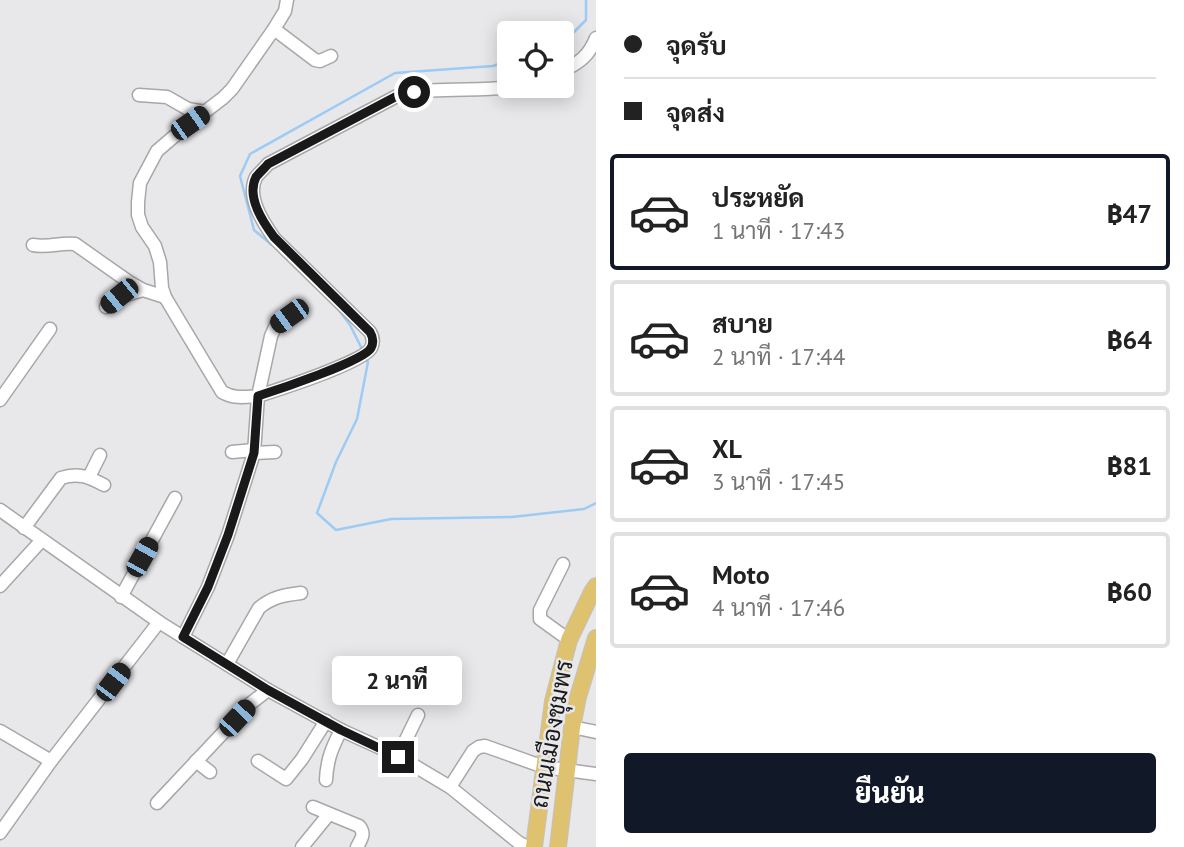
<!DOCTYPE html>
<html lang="th">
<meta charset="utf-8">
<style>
:root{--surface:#fff;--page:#f2f2f2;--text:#222;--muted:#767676;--line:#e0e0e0;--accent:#111827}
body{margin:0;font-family:"PT Sans",Sarabun,sans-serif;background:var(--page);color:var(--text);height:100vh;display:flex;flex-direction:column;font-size:26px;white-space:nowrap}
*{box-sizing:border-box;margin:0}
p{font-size:23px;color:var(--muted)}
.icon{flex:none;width:38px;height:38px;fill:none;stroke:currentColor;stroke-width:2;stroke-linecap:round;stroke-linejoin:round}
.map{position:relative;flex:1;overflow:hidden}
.side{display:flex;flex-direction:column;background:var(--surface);width:588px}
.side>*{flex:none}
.hud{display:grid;align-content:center;height:154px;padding:0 28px;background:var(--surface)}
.fabs{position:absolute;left:497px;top:21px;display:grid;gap:14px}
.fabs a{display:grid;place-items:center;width:77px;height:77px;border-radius:7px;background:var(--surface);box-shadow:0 4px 18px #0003;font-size:35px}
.end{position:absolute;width:32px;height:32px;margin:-16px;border:9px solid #19191a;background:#fff;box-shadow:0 0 0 4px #fff}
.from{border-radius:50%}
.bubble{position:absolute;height:49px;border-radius:7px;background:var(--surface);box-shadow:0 4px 18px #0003;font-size:23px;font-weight:800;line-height:49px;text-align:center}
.car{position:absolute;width:21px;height:42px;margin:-21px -10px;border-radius:9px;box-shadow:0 0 5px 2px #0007;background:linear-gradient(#222 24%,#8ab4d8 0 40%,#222 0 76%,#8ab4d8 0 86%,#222 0)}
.hud b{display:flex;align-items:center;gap:24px;height:66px;font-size:26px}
.hud b+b{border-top:2px solid var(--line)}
.hud i{width:18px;height:18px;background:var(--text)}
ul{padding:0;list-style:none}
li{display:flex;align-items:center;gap:21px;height:116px;margin:0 14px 10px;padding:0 14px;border:4px solid var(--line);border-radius:7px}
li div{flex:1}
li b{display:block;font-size:26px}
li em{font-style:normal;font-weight:800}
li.selected{border-color:var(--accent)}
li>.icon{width:63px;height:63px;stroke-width:1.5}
.button{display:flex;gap:14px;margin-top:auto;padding:14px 28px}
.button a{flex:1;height:80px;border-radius:7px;background:var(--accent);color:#fff;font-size:28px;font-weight:800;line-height:80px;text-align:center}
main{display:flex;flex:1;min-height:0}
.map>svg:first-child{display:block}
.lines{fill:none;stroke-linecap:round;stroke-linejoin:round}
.stream{stroke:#9dcbf3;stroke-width:2.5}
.minor-casing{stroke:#a7a7aa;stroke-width:15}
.major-casing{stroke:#c3c3c3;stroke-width:18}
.minor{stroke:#fff;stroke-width:12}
.major{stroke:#dec270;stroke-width:16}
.route{stroke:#19191a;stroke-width:9}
.labels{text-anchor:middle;stroke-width:5;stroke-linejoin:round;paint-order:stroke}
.street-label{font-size:24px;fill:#19191a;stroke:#e8e8eb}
</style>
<main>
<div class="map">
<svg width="596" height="847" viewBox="0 0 596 847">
<rect width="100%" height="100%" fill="#e8e8eb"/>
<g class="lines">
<g class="stream">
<path d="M562 42 566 40 586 20V0"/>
<path d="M272 245 254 230 240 176 250 154 395 73 493 66 509 60"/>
<path d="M339 310 350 325 362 349"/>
<path d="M366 359 368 362 357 419 336 462 317 513 336 530 391 519 512 517 584 509 596 503"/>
</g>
<g class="minor-casing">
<g id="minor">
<path d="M287 0 285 11 274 29 232 89 223 98 185 127 157 151 140 183 138 202V215L142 227 155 246 160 262 162 288 165 297 222 392C234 399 245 397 258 396L271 336 276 325 289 316"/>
<path d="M274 29 315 60 320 61 331 56"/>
<path d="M562 71C579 63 589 56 596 38"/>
<path d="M139 95 167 97 188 109 205 112"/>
<path d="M33 245C50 248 60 242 75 244L129 282 143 290 165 297"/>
<path d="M106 307 119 297 143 290"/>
<path d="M0 400 50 329"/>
<path d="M232 452 254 450"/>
<path d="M254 453 275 452"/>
<path d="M89 477 100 455"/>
<path d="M0 510 159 622 268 690 341 730 398 756 450 787 518 842 527 847"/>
<path d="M24 528 61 478C78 472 89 477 104 485"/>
<path d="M563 564 540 610V619L569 640"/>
<path d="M0 586 41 541"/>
<path d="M121 597 175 498"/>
<path d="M183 637 208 587 228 535 254 453 258 396C277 390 364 362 371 348 374 342 373 337 370 332L274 238C263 222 246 197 256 177 259 173 265 168 268 164L397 96C437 85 479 93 519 86"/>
<path d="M227 664 259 608C272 597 284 595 301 593"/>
<path d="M572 727 596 732"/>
<path d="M0 731 51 761"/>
<path d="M398 756 418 715"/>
<path d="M196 761 210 772"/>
<path d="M258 761 286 779 302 759 326 721"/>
<path d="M326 780C327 759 332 748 341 730"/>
<path d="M450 787 473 751 479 747 485 746 544 767 596 774"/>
<path d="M157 803 251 703 268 690"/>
<path d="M313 807 359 826C366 834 361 839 357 847"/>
<path d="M0 833 51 761 159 622"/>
<path d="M302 847 329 814"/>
</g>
</g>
<g class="major-casing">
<g id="major">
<path d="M534 847 553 701 569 640 592 592 596 586"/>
<path d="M558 847 572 727 578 697 596 638"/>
</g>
</g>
<use href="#minor" class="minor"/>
<use href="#major" class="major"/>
</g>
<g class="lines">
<path class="route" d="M398 757 341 730 268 690 183 637 208 587 228 535 254 453 258 396C277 390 364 361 371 348 374 342 373 337 370 332L274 237C263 222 246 197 256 177 259 173 265 168 268 164L397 96 414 92"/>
</g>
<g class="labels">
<g class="street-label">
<text transform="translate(552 734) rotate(-80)" y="8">ถนนเมืองชุมพร</text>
</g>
</g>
</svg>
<div class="fabs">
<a><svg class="icon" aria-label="locate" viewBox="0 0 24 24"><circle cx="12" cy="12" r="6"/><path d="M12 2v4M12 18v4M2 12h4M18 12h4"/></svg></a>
</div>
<i class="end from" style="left:414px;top:92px"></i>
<i class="end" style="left:398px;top:757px"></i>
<div class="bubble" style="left:332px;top:656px;width:130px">2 นาที</div>
<i class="car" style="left:190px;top:123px;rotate:55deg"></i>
<i class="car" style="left:119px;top:296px;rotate:231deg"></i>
<i class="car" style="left:289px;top:316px;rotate:234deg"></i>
<i class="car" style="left:142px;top:557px;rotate:29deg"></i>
<i class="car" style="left:113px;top:682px;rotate:37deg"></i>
<i class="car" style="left:237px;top:718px;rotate:43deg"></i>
</div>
<section class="side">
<div class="hud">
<b><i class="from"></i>จุดรับ</b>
<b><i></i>จุดส่ง</b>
</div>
<ul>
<li class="selected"><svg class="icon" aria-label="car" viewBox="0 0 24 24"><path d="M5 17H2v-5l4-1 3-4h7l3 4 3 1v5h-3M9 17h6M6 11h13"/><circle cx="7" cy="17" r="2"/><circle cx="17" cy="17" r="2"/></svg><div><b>ประหยัด</b><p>1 นาที · 17:43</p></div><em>฿47</em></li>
<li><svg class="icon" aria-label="car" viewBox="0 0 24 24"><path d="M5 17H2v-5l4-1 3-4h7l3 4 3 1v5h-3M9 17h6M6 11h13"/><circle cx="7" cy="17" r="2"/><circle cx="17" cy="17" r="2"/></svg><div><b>สบาย</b><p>2 นาที · 17:44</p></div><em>฿64</em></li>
<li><svg class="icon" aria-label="car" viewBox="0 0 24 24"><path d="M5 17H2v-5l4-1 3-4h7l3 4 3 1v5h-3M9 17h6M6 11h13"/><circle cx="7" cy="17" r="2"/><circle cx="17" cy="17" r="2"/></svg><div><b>XL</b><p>3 นาที · 17:45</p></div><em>฿81</em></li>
<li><svg class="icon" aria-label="car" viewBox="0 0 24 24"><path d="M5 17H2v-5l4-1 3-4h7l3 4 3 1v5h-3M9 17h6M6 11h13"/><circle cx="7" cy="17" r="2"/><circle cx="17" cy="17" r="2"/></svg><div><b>Moto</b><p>4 นาที · 17:46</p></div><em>฿60</em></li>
</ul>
<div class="button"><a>ยืนยัน</a></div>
</section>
</main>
